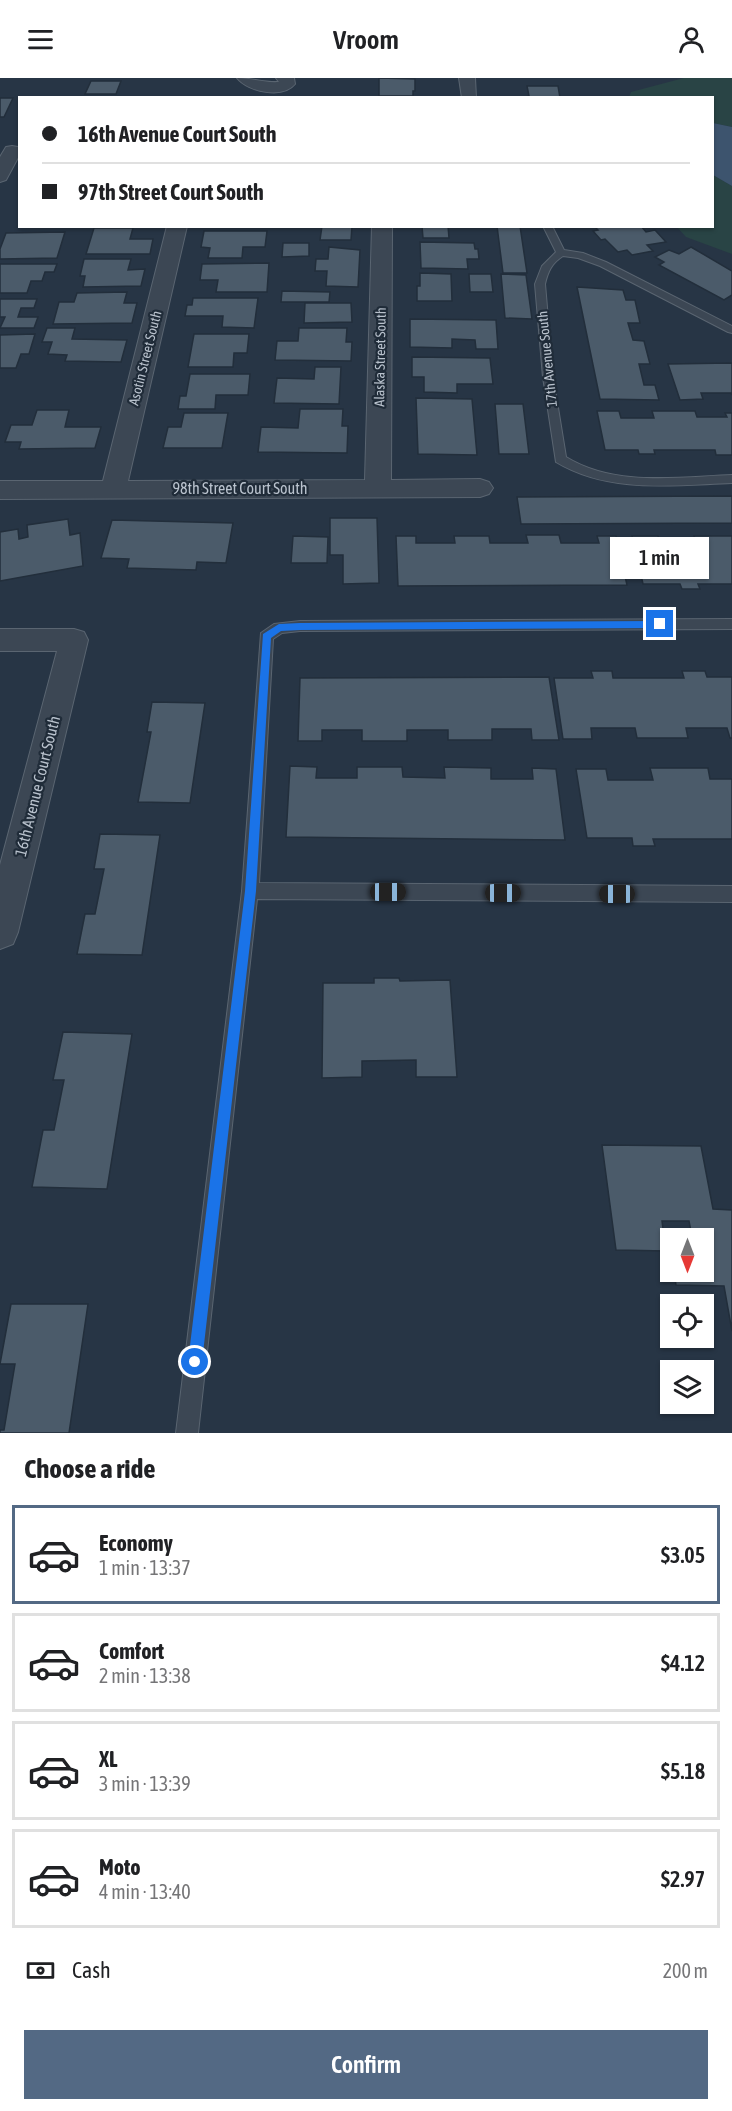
<!DOCTYPE html>
<meta charset="utf-8">
<style>
:root{--surface:#fff;--page:#f6f6f6;--text:#202124;--muted:#757577;--line:#e0e0e0;--accent:#536984}
body{margin:0;font-family:"Asap Condensed",sans-serif;background:var(--page);color:var(--text);height:100vh;display:flex;flex-direction:column;font-size:22px;white-space:nowrap}
*{box-sizing:border-box;margin:0}
p{font-size:20px;color:var(--muted)}
.icon{flex:none;width:33px;height:33px;fill:none;stroke:currentColor;stroke-width:2;stroke-linecap:round;stroke-linejoin:round}
.map{position:relative;height:1355px;overflow:hidden}
.details{display:flex;flex-direction:column;background:var(--surface);flex:1}
.details>*{flex:none}
.banner{position:absolute;left:18px;top:18px;width:696px;height:132px;border-radius:0px;box-shadow:0 2px 4px #0004;display:grid;align-content:center;height:132px;padding:0 24px;background:var(--surface)}
.needle{width:39px;rotate:180deg}
.tools{position:absolute;left:660px;top:1150px;display:grid;gap:12px}
.tools a{display:grid;place-items:center;width:54px;height:54px;border-radius:0px;background:var(--surface);box-shadow:0 2px 4px #0004;font-size:30px}
.end{position:absolute;width:27px;height:27px;margin:-14px;border:8px solid #1a73e8;background:#fff;box-shadow:0 0 0 3px #fff}
.from{border-radius:50%}
.bubble{position:absolute;height:42px;border-radius:0px;background:var(--surface);box-shadow:0 2px 4px #0004;font-size:20px;font-weight:600;line-height:42px;text-align:center}
.car{position:absolute;width:18px;height:36px;margin:-18px -9px;border-radius:8px;box-shadow:0 0 4px 2px #0007;background:linear-gradient(#222 24%,#8ab4d8 0 40%,#222 0 76%,#8ab4d8 0 86%,#222 0)}
.banner b{display:flex;align-items:center;gap:21px;height:57px;font-size:22px}
.banner b+b{border-top:2px solid var(--line)}
.banner i{width:15px;height:15px;background:var(--text)}
ul{padding:0;list-style:none}
li{display:flex;align-items:center;gap:18px;height:99px;margin:0 12px 9px;padding:0 12px;border:3px solid var(--line);border-radius:0px}
li div{flex:1}
li b{display:block;font-size:22px}
li em{font-style:normal;font-weight:600}
li.selected{border-color:var(--accent)}
li>.icon{width:54px;height:54px;stroke-width:1.5}
h2{padding:0 24px;font-size:27px;line-height:72px}
.pay{display:flex;align-items:center;gap:15px;height:66px;padding:0 24px;font-size:22px}
.pay p{margin-inline-start:auto}
.primary-button{display:flex;gap:12px;margin-top:auto;padding:12px 24px}
.primary-button a{flex:1;height:69px;border-radius:0px;background:var(--accent);color:#fff;font-size:24px;font-weight:600;line-height:69px;text-align:center}
header{display:flex;justify-content:space-between;align-items:center;height:78px;padding:0 24px;background:var(--surface);font-size:27px;font-weight:600}
.map>svg:first-child{display:block}
.green{fill:#294445}
.water{fill:#3d546e}
.building{fill:#4b5b6a;stroke:#222e3b;stroke-width:1.5}
.lines{fill:none;stroke-linecap:round;stroke-linejoin:round}
.lane-casing{stroke:#5a6571;stroke-width:2}
.street-casing{stroke:#5a6571;stroke-width:2}
.lane{fill:#3c4754;fill-rule:evenodd}
.street{fill:#3c4754;fill-rule:evenodd}
.route{fill:#1a73e8}
.labels{text-anchor:middle;stroke-width:4.5;stroke-linejoin:round;paint-order:stroke}
.far-street-label{font-size:14px;fill:#b9c2cd;stroke:#202c39}
.street-label{font-size:16px;fill:#b9c2cd;stroke:#202c39}
</style>
<header><svg class="icon" aria-label="menu" viewBox="0 0 24 24"><path d="M4 6h16M4 12h16M4 18h16"/></svg>Vroom<svg class="icon" aria-label="person" viewBox="0 0 24 24"><circle cx="12" cy="8" r="4"/><path d="M4 21q1-7 8-7t8 7"/></svg></header>
<div class="map">
<svg width="732" height="1355" viewBox="0 0 732 1355">
<rect width="100%" height="100%" fill="#273545"/>
<g class="green">
<path d="M684 0H732V49L713 45 712 20 629 19 631 14Z"/>
<path d="M713 97 732 108V176L686 159 677 149 712 148Z"/>
</g>
<path class="water" d="M713 45 732 49V108L713 97Z"/>
<g class="building">
<path d="M379 0 415 1V13H413V18H379Z"/>
<path d="M91 3H121L116 16H85Z"/>
<path d="M527 8H558L560 20H522L529 18Z"/>
<path d="M0 20H13L4 39H0Z"/>
<path d="M322 148H352L351 162H320Z"/>
<path d="M422 148H448L449 160H423Z"/>
<path d="M497 148H520L527 195H503Z"/>
<path d="M594 148H641L646 154 655 152 666 164 647 167 653 173 632 177 627 172 618 174 605 161 601 162 593 153 598 152Z"/>
<path d="M94 150H133L130 161H153L150 176H86Z"/>
<path d="M204 153H267L265 169H243L242 180H208L210 170 201 169Z"/>
<path d="M65 154 57 180 0 181V171L6 155Z"/>
<path d="M420 164 474 165 475 171H478L479 181H467L468 191 421 190Z"/>
<path d="M283 165H309V178L282 179Z"/>
<path d="M329 169 360 172 358 209 326 208 327 193H315L316 181H328Z"/>
<path d="M691 169 732 193V217L724 222 659 187 664 184 655 179 669 172 679 176Z"/>
<path d="M84 181H131L128 192 145 191 141 208 83 209 85 198H80Z"/>
<path d="M269 185 267 214H216L218 202H200L202 186Z"/>
<path d="M0 186H57L54 194H45L42 203H31L27 215H0Z"/>
<path d="M420 195 451 196 452 223H417V208H420Z"/>
<path d="M469 196H491L493 214H470Z"/>
<path d="M501 196 526 197 532 241 505 240Z"/>
<path d="M577 209 623 212 626 222H635L640 245H628L633 262 644 263 650 286H639L644 307H655L659 322 600 321Z"/>
<path d="M282 213 330 214 329 224H281Z"/>
<path d="M127 214 124 225H137L132 245 53 246 59 224H74L77 215Z"/>
<path d="M193 220H258L254 250 222 249 223 238H185L187 227H192Z"/>
<path d="M0 221H37L34 230H21L18 239H38L34 250H0L5 239H0Z"/>
<path d="M305 225H351L352 244 304 245Z"/>
<path d="M410 241 496 242 498 271H476L475 262 452 261V270L410 269Z"/>
<path d="M47 250H75L72 261 127 262 121 284 65 283 67 277 48 276 52 264H42Z"/>
<path d="M299 250H347L346 264H352L351 283 275 282 277 263H298Z"/>
<path d="M35 256 29 276H21L16 290H0V257Z"/>
<path d="M194 256H249L247 275H234L233 289H188Z"/>
<path d="M412 279 490 280 493 306H457V315L424 314V299H412Z"/>
<path d="M732 285V317L731 315H701L703 321 680 322 668 286Z"/>
<path d="M315 289H341L339 326 274 325 277 300 314 301Z"/>
<path d="M190 296H250L248 317H216L215 331H178L180 318H186Z"/>
<path d="M416 320 472 321 477 377 418 376Z"/>
<path d="M495 326H523L529 376H499Z"/>
<path d="M300 331H343L342 348H348L347 375 258 374 261 349 298 350Z"/>
<path d="M37 332H69L65 349H101L95 370 19 371 21 364H5L11 347H32Z"/>
<path d="M597 333H619L621 340H654L652 333H695L697 339H727L725 335H732V377H716L715 372H654L655 376H639L638 372H605Z"/>
<path d="M184 335H228L222 370H163L168 349H181Z"/>
<path d="M732 418V445L521 446 517 419Z"/>
<path d="M330 440H377L379 505 343 506V477H330Z"/>
<path d="M68 441 70 457 80 455 83 488 0 503V454L18 451 19 461 28 459 27 447Z"/>
<path d="M112 442 233 445 226 485 197 484 196 492 127 490 129 481 101 480Z"/>
<path d="M526 457H559L561 465H599L597 458H616L627 507 398 508 396 458H416V465H455L454 458H489L490 465H528Z"/>
<path d="M293 458 328 459 327 485H291Z"/>
<path d="M632 458H658L660 466H697L694 458H732V506H698L700 511H682L680 506H643Z"/>
<path d="M591 593H612L613 600H684L682 593H705L707 599H732V660H730L727 650H686L688 660H637L635 650H591L592 661H563L554 600H593Z"/>
<path d="M549 599 559 662H532L531 651H492V662H448V652H407V663H362V652H322V663H298L300 600Z"/>
<path d="M152 624 205 625 190 725 138 724 151 654H147Z"/>
<path d="M290 688 317 689 316 700H357V689H402L403 699 445 700 444 689 491 690V701H533L532 690 556 691 565 762 286 759Z"/>
<path d="M650 690H708L710 701H732V761H653L655 768H633L632 760H587L576 691H606L608 702H653Z"/>
<path d="M100 756 160 757 142 877 77 876 85 836H95L104 791H94Z"/>
<path d="M374 900H399L400 903 450 902 457 999H416V982L362 983V999L322 1000 323 905H374Z"/>
<path d="M63 954 132 956 107 1111 32 1109 43 1052H54L64 1002H53Z"/>
<path d="M602 1067 701 1068 713 1131 732 1132V1253L724 1208 676 1207 674 1194H704V1161H670V1171L669 1159H692L689 1143H662L666 1173 616 1172Z"/>
<path d="M11 1226H88L69 1355H0V1352H4L15 1286H0Z"/>
</g>
<g class="lines">
<g class="lane-casing">
<g id="lane">
<path d="M543 148H552L564 172 583 175 606 184 732 248V255L728 254 600 188 578 180 563 178C552 185 548 193 545 206L553 299 566 379C615 409 677 399 732 397V405C673 407 609 416 556 384L543 299 535 206 542 188 556 174Z"/>
<path d="M732 541V551L300 553 282 555 273 561 259 805 732 808V824L257 821 198 1355H176L242 813 261 555 274 546 300 543Z"/>
</g>
</g>
<g class="street-casing">
<g id="street">
<path d="M237 0C251 0 264 5 279 4L276 0H294L295 6C283 21 248 14 237 0Z"/>
<path d="M459 0H475L476 20H462Z"/>
<path d="M12 68 18 69 20 76 6 102 0 104V79L6 69Z"/>
<path d="M167 148H187L128 403 365 402 372 148H392L391 402 480 401 489 404 493 410 489 416 480 419 0 421V403H103Z"/>
<path d="M0 551H74L84 554 88 562 18 854 13 866 0 871V787L57 573H0Z"/>
</g>
</g>
<use href="#lane" class="lane"/>
<use href="#street" class="street"/>
</g>
<path class="route" d="M660 543 664 546 660 550 300 552 281 553 271 560 256 813 202 1284 200 1289 195 1291 190 1289 188 1284 245 813 263 556 279 546 300 545Z"/>
<g class="labels">
<g class="far-street-label">
<text transform="translate(380 279) rotate(-89)" y="5">Alaska Street South</text>
<text transform="translate(145 280) rotate(-76)" y="5">Asotin Street South</text>
<text transform="translate(547 281) rotate(-96)" y="5">17th Avenue South</text>
</g>
<g class="street-label">
<text x="240" y="416">98th Street Court South</text>
<text transform="translate(37 708) rotate(-76)" y="6">16th Avenue Court South</text>
</g>
</g>
</svg>
<div class="tools">
<a><svg class="needle" viewBox="-14 -14 28 28"><path d="M0-13l5 13h-10z" fill="#e53935"/><path d="M0 13l5-13h-10z" fill="#757577"/></svg></a>
<a><svg class="icon" aria-label="locate" viewBox="0 0 24 24"><circle cx="12" cy="12" r="6"/><path d="M12 2v4M12 18v4M2 12h4M18 12h4"/></svg></a>
<a><svg class="icon" aria-label="layers" viewBox="0 0 24 24"><path d="M12 4l9 5-9 5-9-5zM3 14l9 5 9-5"/></svg></a>
</div>
<i class="end from" style="left:195px;top:1284px"></i>
<i class="end" style="left:660px;top:546px"></i>
<div class="bubble" style="left:610px;top:459px;width:99px">1 min</div>
<i class="car" style="left:388px;top:814px;rotate:90deg"></i>
<i class="car" style="left:503px;top:815px;rotate:90deg"></i>
<i class="car" style="left:617px;top:816px;rotate:270deg"></i>
<div class="banner">
<b><i class="from"></i>16th Avenue Court South</b>
<b><i></i>97th Street Court South</b>
</div>
</div>
<section class="details">
<h2>Choose a ride</h2>
<ul>
<li class="selected"><svg class="icon" aria-label="car" viewBox="0 0 24 24"><path d="M5 17H2v-5l4-1 3-4h7l3 4 3 1v5h-3M9 17h6M6 11h13"/><circle cx="7" cy="17" r="2"/><circle cx="17" cy="17" r="2"/></svg><div><b>Economy</b><p>1 min · 13:37</p></div><em>$3.05</em></li>
<li><svg class="icon" aria-label="car" viewBox="0 0 24 24"><path d="M5 17H2v-5l4-1 3-4h7l3 4 3 1v5h-3M9 17h6M6 11h13"/><circle cx="7" cy="17" r="2"/><circle cx="17" cy="17" r="2"/></svg><div><b>Comfort</b><p>2 min · 13:38</p></div><em>$4.12</em></li>
<li><svg class="icon" aria-label="car" viewBox="0 0 24 24"><path d="M5 17H2v-5l4-1 3-4h7l3 4 3 1v5h-3M9 17h6M6 11h13"/><circle cx="7" cy="17" r="2"/><circle cx="17" cy="17" r="2"/></svg><div><b>XL</b><p>3 min · 13:39</p></div><em>$5.18</em></li>
<li><svg class="icon" aria-label="car" viewBox="0 0 24 24"><path d="M5 17H2v-5l4-1 3-4h7l3 4 3 1v5h-3M9 17h6M6 11h13"/><circle cx="7" cy="17" r="2"/><circle cx="17" cy="17" r="2"/></svg><div><b>Moto</b><p>4 min · 13:40</p></div><em>$2.97</em></li>
</ul>
<div class="pay"><svg class="icon" aria-label="cash" viewBox="0 0 24 24"><path d="M3 7h18v10H3z"/><circle cx="12" cy="12" r="2"/></svg>Cash<p>200 m</p></div>
<div class="primary-button"><a>Confirm</a></div>
</section>
